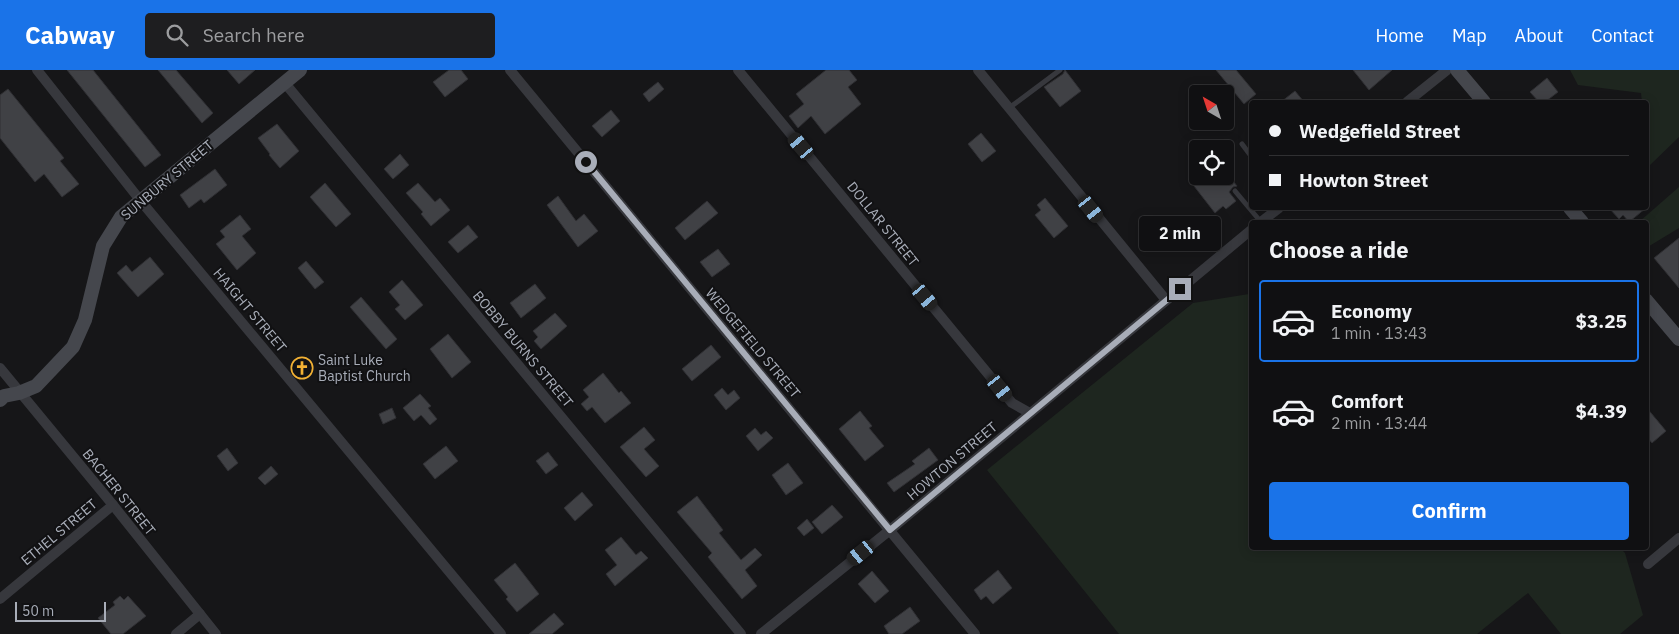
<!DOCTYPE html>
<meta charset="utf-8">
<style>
:root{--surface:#101012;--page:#1e1e20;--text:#f1f3f6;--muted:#9c9d9f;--line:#303032;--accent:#1a73e8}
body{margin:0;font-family:"IBM Plex Sans",sans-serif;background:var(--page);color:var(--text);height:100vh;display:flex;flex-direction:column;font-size:19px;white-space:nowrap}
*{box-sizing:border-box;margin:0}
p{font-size:16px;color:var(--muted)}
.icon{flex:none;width:28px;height:28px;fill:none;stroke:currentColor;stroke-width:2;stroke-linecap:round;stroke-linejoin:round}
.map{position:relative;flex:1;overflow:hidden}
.panel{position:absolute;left:1249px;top:150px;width:400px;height:330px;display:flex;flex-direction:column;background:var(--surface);border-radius:5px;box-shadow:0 2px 12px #0003,0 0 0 1px var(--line)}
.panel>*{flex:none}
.hud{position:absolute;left:1249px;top:30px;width:400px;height:110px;border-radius:5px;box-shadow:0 2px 12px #0003,0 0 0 1px var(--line);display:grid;align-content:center;height:110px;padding:0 20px;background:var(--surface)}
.needle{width:32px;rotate:321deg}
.fabs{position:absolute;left:1189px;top:15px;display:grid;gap:10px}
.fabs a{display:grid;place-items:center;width:45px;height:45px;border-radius:5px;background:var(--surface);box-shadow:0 2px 12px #0003,0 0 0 1px var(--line);font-size:25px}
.scale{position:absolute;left:15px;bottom:12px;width:91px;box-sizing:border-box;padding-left:5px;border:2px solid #a8adb8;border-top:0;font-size:14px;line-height:18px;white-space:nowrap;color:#a8adb8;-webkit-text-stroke:4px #111113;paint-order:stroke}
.end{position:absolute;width:22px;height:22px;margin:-11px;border:6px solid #a8adb8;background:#111;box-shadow:0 0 0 2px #111}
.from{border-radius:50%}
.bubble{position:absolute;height:35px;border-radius:5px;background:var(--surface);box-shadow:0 2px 12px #0003,0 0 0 1px var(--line);font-size:16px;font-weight:700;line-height:35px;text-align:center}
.car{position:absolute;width:15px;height:30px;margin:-15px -8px;border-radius:6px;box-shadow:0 0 4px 1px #0007;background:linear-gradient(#222 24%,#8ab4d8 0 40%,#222 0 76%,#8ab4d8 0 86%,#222 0)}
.hud b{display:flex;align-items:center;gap:18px;height:48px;font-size:19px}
.hud b+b{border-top:1px solid var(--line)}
.hud i{width:12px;height:12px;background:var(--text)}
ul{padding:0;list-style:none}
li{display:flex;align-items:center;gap:15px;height:82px;margin:0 10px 8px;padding:0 10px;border:2px solid transparent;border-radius:5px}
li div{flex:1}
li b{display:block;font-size:19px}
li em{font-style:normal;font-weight:700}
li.on{border-color:var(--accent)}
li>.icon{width:45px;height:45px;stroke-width:1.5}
h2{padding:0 20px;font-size:22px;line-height:60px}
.primary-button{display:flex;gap:10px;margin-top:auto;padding:10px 20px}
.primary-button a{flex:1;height:58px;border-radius:5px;background:var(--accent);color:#fff;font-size:20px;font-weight:700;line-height:58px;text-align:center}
header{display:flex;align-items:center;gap:30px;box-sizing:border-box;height:70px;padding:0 25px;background:var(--accent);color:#fff}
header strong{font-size:24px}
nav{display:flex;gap:28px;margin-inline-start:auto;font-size:18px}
.search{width:350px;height:45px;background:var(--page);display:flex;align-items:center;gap:12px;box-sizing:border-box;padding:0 18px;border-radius:5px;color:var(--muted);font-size:19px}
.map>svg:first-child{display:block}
.green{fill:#1e261f}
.building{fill:#404145;stroke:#303034}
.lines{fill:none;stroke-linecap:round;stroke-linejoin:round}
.lane{stroke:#37383d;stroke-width:5}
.street{stroke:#37383d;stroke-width:10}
.secondary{stroke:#45474d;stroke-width:14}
.route{stroke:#a8adb8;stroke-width:6}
.labels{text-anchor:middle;stroke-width:4;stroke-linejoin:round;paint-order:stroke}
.street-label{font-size:14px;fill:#a8adb8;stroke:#111113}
.poi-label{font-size:14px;fill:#a8adb8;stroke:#111113;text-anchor:start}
</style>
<header>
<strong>Cabway</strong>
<div class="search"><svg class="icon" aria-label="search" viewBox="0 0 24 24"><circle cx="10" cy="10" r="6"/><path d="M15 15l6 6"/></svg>Search here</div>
<nav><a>Home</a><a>Map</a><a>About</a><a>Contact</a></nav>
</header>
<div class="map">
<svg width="1679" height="564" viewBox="0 0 1679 564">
<rect width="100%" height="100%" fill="#161618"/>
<g class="green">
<path d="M1570 0H1679V67L1650 95 1646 64V32H1642L1641 23 1578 15Z"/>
<path d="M1679 117V158L1646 178V152H1639Z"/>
<path d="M1249 224 1251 227V478H1620L1625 483 1643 545 1620 564H1561L1528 523 1477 564H1119L987 400 1193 233Z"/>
</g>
<g class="building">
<path d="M67 0H93L161 85 145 97Z"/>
<path d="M158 0H176L213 43 202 53Z"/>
<path d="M227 0H255L239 14Z"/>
<path d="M449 0H461L468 9 445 27 433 12Z"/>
<path d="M826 0H849L857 10 848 17 861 34 825 64 811 46 798 58 789 46 804 34 796 24Z"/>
<path d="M1065 0 1081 21 1060 37 1044 17 1063 4Z"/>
<path d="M1216 0H1236L1256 24 1244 34Z"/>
<path d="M1353 0H1392L1369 20Z"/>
<path d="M1547 8 1558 22 1545 32H1539L1530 22Z"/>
<path d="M658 12 664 19 649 32 643 24Z"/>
<path d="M8 19 64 88 60 91 79 114 62 127 44 104 35 112 0 68V25Z"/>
<path d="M1295 21 1304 32H1281Z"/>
<path d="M611 40 620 51 602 67 592 56Z"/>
<path d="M277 54 299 81 280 98 269 85 270 84 258 68Z"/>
<path d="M981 63 996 81 982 92 968 74Z"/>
<path d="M400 84 409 95 393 109 384 99Z"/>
<path d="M215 99 227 115 204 133 201 129 189 138 180 125Z"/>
<path d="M1206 106H1229L1237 116 1233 117 1229 122 1236 131 1226 139 1223 136 1215 143 1194 116Z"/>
<path d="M325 113 351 144 336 157 310 127Z"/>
<path d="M418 113 435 132 440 128 450 140 431 156 421 144 423 142 406 123Z"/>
<path d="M558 126 576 151 584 144 598 161 578 177 547 135Z"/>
<path d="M1045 128 1068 156 1054 168 1035 145 1041 140 1037 135Z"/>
<path d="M707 131 718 143 685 170 675 158Z"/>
<path d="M1609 138H1646L1629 152 1623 145 1619 149Z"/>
<path d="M240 145 251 159 242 166 256 183 237 200 216 174 225 167 220 161Z"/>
<path d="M468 155 478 167 458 183 448 172Z"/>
<path d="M1679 168V218L1654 188Z"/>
<path d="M718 179 730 194 712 207 700 192Z"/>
<path d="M150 187 164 204 138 227 117 203 126 195 132 202Z"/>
<path d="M306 191 324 212 315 219 298 198Z"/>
<path d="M402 210 423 235 405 250 395 239 400 235 389 222Z"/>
<path d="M535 214 546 228 521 248 510 233Z"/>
<path d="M361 227 397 269 386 279 350 237Z"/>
<path d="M555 243 567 256 541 279 534 271 538 267 533 261Z"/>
<path d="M448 264 471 292 452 308 430 279Z"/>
<path d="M711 275 721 287 692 311 682 299Z"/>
<path d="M603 303 619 323 621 321 631 333 605 353 592 337 587 341 581 334 589 327 583 320Z"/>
<path d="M722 318 728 325 734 320 740 328 726 340 714 325Z"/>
<path d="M420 324 431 336 428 338 437 349 430 355 421 345 414 351 403 338Z"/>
<path d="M1646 337 1666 361 1652 373 1646 366Z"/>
<path d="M392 338 396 348 383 354 379 344Z"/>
<path d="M860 341 872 356 869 358 884 376 865 391 839 359Z"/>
<path d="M644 357 655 370 644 379 659 396 646 407 620 377Z"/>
<path d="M755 358 761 365 766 361 773 368 758 381 746 366Z"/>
<path d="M446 376 458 391 435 409 423 394Z"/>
<path d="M227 378 238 393 228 401 217 386Z"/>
<path d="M929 378 938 390 894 422 887 413 915 394 912 391Z"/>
<path d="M548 382 558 395 546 404 536 391Z"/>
<path d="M788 393 803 413 786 425 772 405Z"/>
<path d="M271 396 278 404 265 415 258 408Z"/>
<path d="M582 422 593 435 575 451 564 438Z"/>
<path d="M697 426 723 460 719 463 741 490 755 478 762 485 745 500 757 516 742 529 708 487 712 483 677 442Z"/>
<path d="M832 435 843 447 822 464 812 452Z"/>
<path d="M807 449 814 458 804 466 797 458Z"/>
<path d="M621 467 636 485 641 481 648 488 615 516 606 504 617 495 605 480Z"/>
<path d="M515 493 539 524 517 542 506 529 508 527 494 510Z"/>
<path d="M998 500 1012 518 993 534 986 526 981 530 974 520Z"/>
<path d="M872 501 889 521 875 533 858 514Z"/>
<path d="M120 526 124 530 128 526 146 546 123 564H111L98 548 115 535 113 532Z"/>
<path d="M910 537 920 551 902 564H889L884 556Z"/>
<path d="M554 543 564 554 552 564H529Z"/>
</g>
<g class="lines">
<g class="lane">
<path d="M1009 38 1060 0"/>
<path d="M1242 74 1251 86"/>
<path d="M1235 121 1261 152"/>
</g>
<g class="street">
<path d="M37 0 140 130 501 564"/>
<path d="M510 0 975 564"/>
<path d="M738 0 1012 333 1030 343"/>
<path d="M978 0 1166 230"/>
<path d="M284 12 741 564"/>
<path d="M1407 32 1447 0"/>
<path d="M1261 152 1279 138"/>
<path d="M0 298 113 435 216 564"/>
<path d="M1648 494 1679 468"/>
<path d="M0 529 113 435"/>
<path d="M176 564 200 544"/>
<path d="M761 564 890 460 1251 160"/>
</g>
<g class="secondary">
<path d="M1457 0 1484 32"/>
<path d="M1570 138 1582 152"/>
<path d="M1646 230 1679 269"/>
<path d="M0 330 4 326 19 323 36 316 73 277 85 250 103 176 121 147 300 0"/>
</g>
</g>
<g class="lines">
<path class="route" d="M586 92 890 460 1180 219"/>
</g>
<defs>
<g id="church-ring" transform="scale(1.125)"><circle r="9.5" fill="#111113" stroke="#f2b134" stroke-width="1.5"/><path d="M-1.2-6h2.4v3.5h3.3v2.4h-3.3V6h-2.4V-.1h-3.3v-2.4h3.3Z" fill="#f2b134"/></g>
</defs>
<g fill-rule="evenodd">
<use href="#church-ring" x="302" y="298"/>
</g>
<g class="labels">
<g class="street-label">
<text transform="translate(167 110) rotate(-40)" y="5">SUNBURY STREET</text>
<text transform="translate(883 154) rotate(51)" y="5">DOLLAR STREET</text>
<text transform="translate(250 240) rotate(50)" y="5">HAIGHT STREET</text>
<text transform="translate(753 273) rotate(50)" y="5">WEDGEFIELD STREET</text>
<text transform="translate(523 279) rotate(50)" y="5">BOBBY BURNS STREET</text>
<text transform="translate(952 391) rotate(-40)" y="5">HOWTON STREET</text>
<text transform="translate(119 422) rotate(51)" y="5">BACHER STREET</text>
<text transform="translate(59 462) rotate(-40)" y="5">ETHEL STREET</text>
</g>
<g class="poi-label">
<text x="318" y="295">Saint Luke<tspan x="318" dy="16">Baptist Church</tspan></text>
</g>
</g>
</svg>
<div class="fabs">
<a><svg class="needle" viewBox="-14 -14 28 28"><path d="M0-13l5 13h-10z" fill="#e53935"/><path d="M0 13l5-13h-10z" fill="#9c9d9f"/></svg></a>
<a><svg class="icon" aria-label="locate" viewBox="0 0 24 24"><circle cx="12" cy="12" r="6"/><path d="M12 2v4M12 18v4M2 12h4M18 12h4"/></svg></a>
</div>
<div class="scale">50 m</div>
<i class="end from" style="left:586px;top:92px"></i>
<i class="end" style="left:1180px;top:219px"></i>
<div class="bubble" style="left:1139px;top:146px;width:82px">2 min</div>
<i class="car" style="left:801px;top:76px;rotate:320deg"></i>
<i class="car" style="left:1091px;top:139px;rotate:141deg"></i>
<i class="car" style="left:925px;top:227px;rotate:140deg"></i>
<i class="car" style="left:1000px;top:318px;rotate:141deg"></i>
<i class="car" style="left:861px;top:483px;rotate:231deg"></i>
<div class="hud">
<b><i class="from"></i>Wedgefield Street</b>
<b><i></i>Howton Street</b>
</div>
<section class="panel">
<h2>Choose a ride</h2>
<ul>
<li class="on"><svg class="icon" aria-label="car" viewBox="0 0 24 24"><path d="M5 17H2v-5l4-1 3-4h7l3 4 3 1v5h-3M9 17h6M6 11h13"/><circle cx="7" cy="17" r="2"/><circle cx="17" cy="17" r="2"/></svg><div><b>Economy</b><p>1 min · 13:43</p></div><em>$3.25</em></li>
<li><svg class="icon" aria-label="car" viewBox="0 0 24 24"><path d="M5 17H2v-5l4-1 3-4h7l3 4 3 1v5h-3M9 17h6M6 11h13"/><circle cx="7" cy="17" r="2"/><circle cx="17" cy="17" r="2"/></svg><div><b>Comfort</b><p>2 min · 13:44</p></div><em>$4.39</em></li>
</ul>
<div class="primary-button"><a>Confirm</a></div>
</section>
</div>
